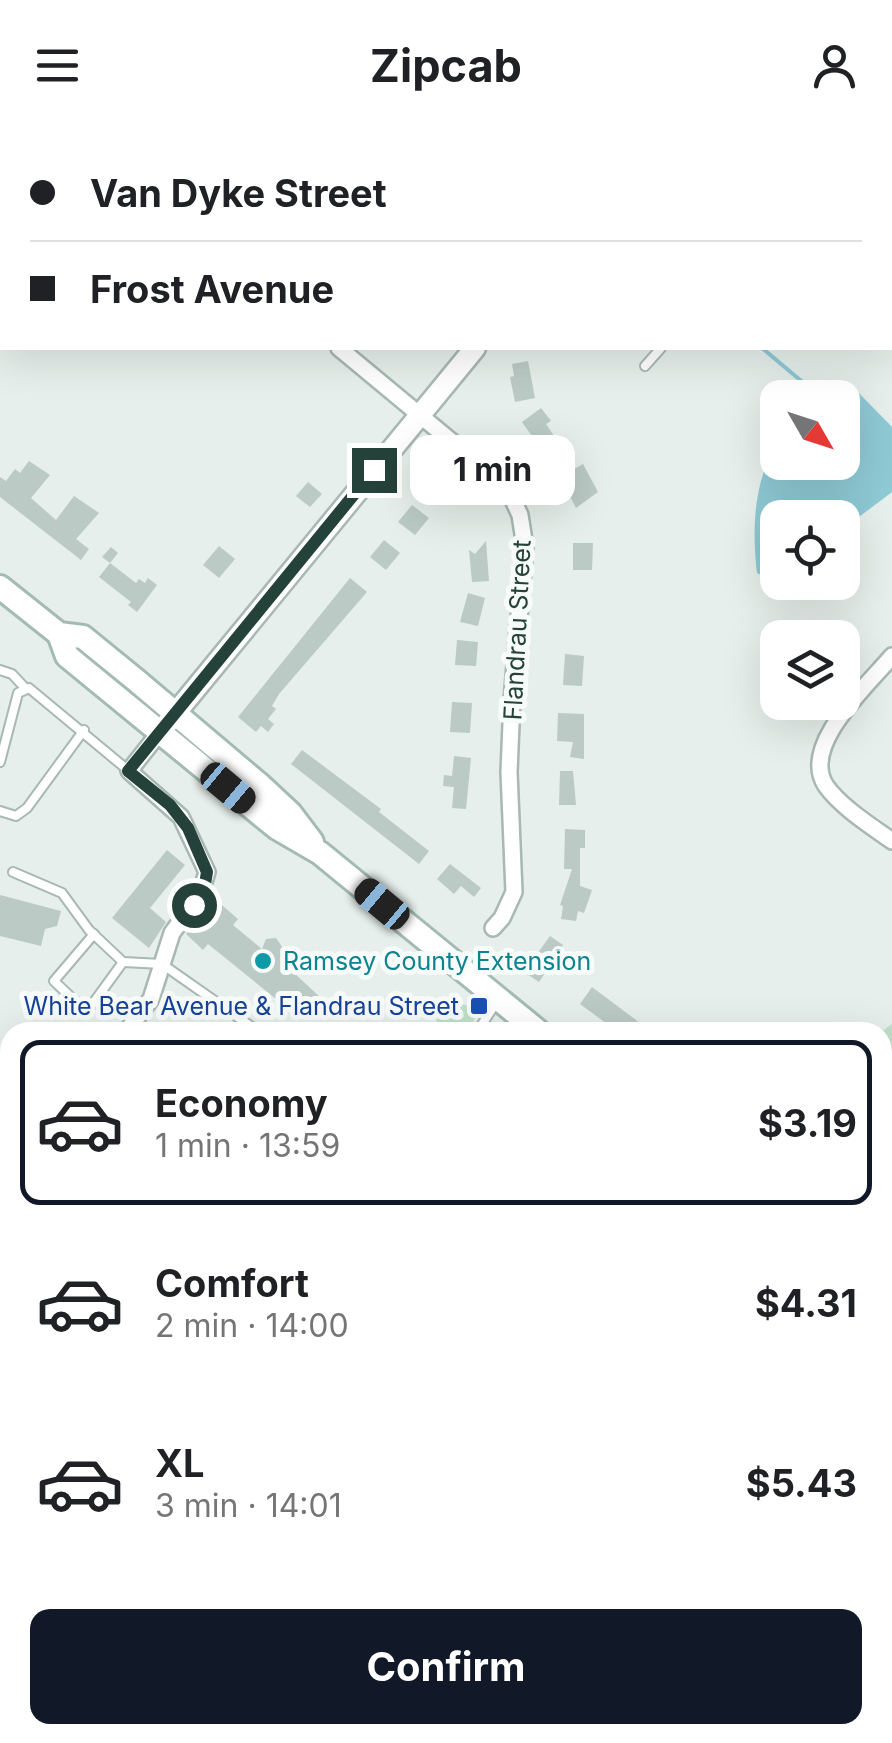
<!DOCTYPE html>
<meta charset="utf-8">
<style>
:root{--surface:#fff;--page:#f6f6f6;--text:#202124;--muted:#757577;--line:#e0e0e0;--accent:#111827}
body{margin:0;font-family:Inter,sans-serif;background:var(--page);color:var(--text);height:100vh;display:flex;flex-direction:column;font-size:38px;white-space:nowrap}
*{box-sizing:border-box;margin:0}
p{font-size:32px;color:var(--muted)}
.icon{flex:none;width:55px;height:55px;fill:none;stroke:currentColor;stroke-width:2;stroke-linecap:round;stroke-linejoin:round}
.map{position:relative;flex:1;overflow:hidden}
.sheet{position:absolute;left:0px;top:892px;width:892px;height:722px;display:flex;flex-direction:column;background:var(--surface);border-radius:30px 30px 0 0;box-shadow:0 10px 40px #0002}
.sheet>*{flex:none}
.guide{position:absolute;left:0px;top:0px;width:892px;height:220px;box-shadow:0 10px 40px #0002;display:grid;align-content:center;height:220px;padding:0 30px;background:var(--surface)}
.needle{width:65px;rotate:129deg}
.tools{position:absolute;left:760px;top:250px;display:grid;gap:20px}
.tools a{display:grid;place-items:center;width:100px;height:100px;border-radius:20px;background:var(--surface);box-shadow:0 10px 40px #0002;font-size:50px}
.end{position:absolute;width:45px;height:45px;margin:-22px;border:12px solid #24423a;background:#fff;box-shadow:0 0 0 5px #fff}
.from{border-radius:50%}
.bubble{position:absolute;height:70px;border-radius:20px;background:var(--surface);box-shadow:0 10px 40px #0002;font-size:32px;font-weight:700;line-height:70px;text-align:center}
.car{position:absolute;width:30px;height:60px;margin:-30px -15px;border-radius:12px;box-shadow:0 0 8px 2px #0007;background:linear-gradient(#222 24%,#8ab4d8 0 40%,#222 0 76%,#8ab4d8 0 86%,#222 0)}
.guide b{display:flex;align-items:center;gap:35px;height:95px;font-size:38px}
.guide b+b{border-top:2px solid var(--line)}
.guide i{width:25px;height:25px;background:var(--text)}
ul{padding:18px 0 0;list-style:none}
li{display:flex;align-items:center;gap:30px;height:165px;margin:0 20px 15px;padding:0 10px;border:5px solid transparent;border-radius:20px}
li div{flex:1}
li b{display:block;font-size:38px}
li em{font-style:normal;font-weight:700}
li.on{border-color:var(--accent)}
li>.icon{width:90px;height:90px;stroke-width:1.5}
.primary-button{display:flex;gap:20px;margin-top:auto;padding:20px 30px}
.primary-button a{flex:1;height:115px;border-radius:20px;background:var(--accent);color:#fff;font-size:40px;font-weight:700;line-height:115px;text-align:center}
header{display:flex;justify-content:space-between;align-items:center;height:130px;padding:0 30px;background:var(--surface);font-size:45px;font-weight:700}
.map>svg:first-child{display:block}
.green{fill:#bfe0c8}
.water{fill:#8ec9d4}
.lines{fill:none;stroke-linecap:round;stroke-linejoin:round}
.stream{stroke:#8ec9d4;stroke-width:4}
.building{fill:#bbcac4}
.service-casing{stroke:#a8b8b2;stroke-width:12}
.minor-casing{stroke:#a8b8b2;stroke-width:20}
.tertiary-casing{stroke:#a8b8b2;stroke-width:25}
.secondary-casing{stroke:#a4bbb3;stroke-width:28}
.service{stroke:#fff;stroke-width:8}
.minor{stroke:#fff;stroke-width:15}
.tertiary{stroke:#fff;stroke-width:20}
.secondary{stroke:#fff;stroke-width:22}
.route{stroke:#24423a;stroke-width:12}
.culture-dot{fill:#0f9aa8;stroke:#f7fbf9;stroke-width:4}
.transit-dot{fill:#1a4fb4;stroke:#f7fbf9;stroke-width:4}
.labels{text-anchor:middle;stroke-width:10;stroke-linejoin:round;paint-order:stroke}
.street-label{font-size:25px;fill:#24423a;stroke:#f7fbf9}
.culture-label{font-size:25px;fill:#0d838f;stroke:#f7fbf9;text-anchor:start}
.transit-label{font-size:25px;fill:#164399;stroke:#f7fbf9;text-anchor:end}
</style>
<header><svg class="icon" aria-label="menu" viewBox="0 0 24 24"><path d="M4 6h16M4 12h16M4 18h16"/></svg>Zipcab<svg class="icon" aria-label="person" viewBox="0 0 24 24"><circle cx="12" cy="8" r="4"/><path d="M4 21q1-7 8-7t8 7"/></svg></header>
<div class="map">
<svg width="892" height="1613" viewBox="0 0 892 1613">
<rect width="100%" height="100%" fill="#e6efeb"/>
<g class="green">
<path d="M448 867 478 881 468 902H431Z"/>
<path d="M892 894V982L883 990 881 902Z"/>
<path d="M0 1157 10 1165V1605H450L449 1613H0Z"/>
</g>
<g class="water">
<path d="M849 253 892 297V362L843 399 842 388H778L777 442 767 448 757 443C752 402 753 350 777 315L778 332H842V268L815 267Z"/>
<path d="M883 1498 892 1507V1613H725L712 1605H882Z"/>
</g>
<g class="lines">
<path class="stream" d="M762 218 818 265"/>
</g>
<g class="building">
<path d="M528 231 535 268 515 272 510 247 514 246 512 234Z"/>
<path d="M541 278 551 291 546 294 554 306 539 316 522 292Z"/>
<path d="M29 331 50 345 31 368 56 390 74 366 99 383 76 409 89 419 81 430 0 367V347L6 351 15 339 20 343Z"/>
<path d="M583 334 598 362 576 378 560 347Z"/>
<path d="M442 338 451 346 448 349 466 364 457 374 447 366 441 373 425 359Z"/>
<path d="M308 352 322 364 310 377 296 366Z"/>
<path d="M412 375 429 388 415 405 398 392Z"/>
<path d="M384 410 400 423 386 440 370 427Z"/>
<path d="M486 411 489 451 472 452 469 420 475 424Z"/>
<path d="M573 413H593L592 440H573Z"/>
<path d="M219 416 235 429 219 448 203 435Z"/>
<path d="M111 417 118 423 110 433 136 453 139 449 145 453 148 448 157 455 137 482 128 475 131 472 99 447 110 433 102 427Z"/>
<path d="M350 448 367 462 279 564 272 576 276 579 268 589 274 594 268 602 261 596 256 602 238 587Z"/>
<path d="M468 463 485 468 478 496 460 492Z"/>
<path d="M457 510 478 512 476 536 455 535Z"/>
<path d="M565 524 584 526 582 556 563 555Z"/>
<path d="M452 572 472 573 470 603 450 602Z"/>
<path d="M558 583 584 584V629L570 627 573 612 557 611Z"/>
<path d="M302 620 381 679 379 682 429 721 419 734 291 634Z"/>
<path d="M454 626 471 628 466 679 452 678 454 657 443 656 444 645 452 646Z"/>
<path d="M560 641H573L576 675H559Z"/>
<path d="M565 699 585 700V718H580V756L592 760 584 783 578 781 576 791 561 789 563 776 560 775 572 739H564Z"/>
<path d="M167 720 185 735 150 778 166 792 149 818 112 788Z"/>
<path d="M450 734 481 758 474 767 461 756 454 764 437 749Z"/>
<path d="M0 765 61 781 57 796 45 799 41 816 0 806Z"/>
<path d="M216 770 238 789 233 795 262 819 266 809 276 808 285 821 297 824 298 834 292 841 321 868 302 890 208 814 203 820 186 804Z"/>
<path d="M550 806 563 815 559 821 566 825 560 834 554 830 539 852 524 842Z"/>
<path d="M592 857 640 893 634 902H618L580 874Z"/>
<path d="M0 919 10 927V992L0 984Z"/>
</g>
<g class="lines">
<g class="service-casing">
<g id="service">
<path d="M645 236 661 218"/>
<path d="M0 540 12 544 26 559"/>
<path d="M0 632 18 563 29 558 129 641"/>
<path d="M0 681 16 686 27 678 84 600"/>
<path d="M13 742 62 763 89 800 123 832 162 834 259 902"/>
<path d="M94 804 54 851 76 872 91 876 123 832"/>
<path d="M477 902 496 873"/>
<path d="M882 999 892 991"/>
<path d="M0 1065 10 1074"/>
<path d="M0 1163 10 1169"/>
</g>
</g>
<g class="minor-casing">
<g id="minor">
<path d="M69 0 72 2"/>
<path d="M692 0 695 2"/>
<path d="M890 161 892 162"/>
<path d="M339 218 492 345 513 370 520 385 525 417 512 570 509 642 514 762 502 788 493 798"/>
<path d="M892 526C868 555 799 616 826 656 841 677 871 696 892 711"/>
<path d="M126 902 151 869 172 803 200 765 207 742 181 687 129 641 160 602"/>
<path d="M0 1059 10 1047"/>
</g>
</g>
<g class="tertiary-casing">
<g id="tertiary">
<path d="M651 2 653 0"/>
<path d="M160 602 475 218"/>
</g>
</g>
<g class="secondary-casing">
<g id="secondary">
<path d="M0 457 59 504 83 507 137 551 261 656 290 683 312 712"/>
<path d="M59 504 67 526 277 698 320 723 539 902"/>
<path d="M882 1185 892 1193"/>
</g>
</g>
<use href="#service" class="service"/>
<use href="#minor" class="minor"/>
<use href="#tertiary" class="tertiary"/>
<use href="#secondary" class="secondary"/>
</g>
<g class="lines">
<path class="route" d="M194 775 205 754 207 742 188 698 170 675 128 641 374 340"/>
</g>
<circle class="culture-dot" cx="263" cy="831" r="10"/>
<rect class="transit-dot" x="469" y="866" width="20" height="20" rx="5"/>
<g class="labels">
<g class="street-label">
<text transform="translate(517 500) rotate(-87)" y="9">Flandrau Street</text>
</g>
<g class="culture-label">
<text x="283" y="840">Ramsey County Extension</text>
</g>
<g class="transit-label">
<text x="459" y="885">White Bear Avenue &amp; Flandrau Street</text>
</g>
</g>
</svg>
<div class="tools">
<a><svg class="needle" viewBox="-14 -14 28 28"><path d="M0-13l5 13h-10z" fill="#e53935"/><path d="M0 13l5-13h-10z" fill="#757577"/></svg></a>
<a><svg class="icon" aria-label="locate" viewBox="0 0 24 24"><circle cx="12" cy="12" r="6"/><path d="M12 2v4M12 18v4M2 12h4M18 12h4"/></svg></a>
<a><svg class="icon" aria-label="layers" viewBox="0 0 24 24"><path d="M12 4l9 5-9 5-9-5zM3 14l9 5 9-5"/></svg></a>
</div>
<i class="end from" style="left:194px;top:775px"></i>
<i class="end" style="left:374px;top:340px"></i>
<div class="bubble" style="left:410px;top:305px;width:165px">1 min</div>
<i class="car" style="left:228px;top:658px;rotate:130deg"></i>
<i class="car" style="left:382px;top:774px;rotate:310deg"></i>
<div class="guide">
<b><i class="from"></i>Van Dyke Street</b>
<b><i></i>Frost Avenue</b>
</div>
<section class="sheet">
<ul>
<li class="on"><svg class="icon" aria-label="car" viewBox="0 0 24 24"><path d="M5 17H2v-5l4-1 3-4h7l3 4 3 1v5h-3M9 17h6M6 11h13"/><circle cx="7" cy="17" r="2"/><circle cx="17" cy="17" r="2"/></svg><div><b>Economy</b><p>1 min · 13:59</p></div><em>$3.19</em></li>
<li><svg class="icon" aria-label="car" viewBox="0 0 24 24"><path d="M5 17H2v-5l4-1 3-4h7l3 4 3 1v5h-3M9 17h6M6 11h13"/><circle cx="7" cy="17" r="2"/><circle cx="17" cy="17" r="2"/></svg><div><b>Comfort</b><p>2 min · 14:00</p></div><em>$4.31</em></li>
<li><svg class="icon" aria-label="car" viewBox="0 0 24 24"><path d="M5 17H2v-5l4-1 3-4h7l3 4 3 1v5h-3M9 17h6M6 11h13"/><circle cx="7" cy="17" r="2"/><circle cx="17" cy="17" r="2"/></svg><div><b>XL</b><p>3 min · 14:01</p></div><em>$5.43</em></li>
</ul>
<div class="primary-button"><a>Confirm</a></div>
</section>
</div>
